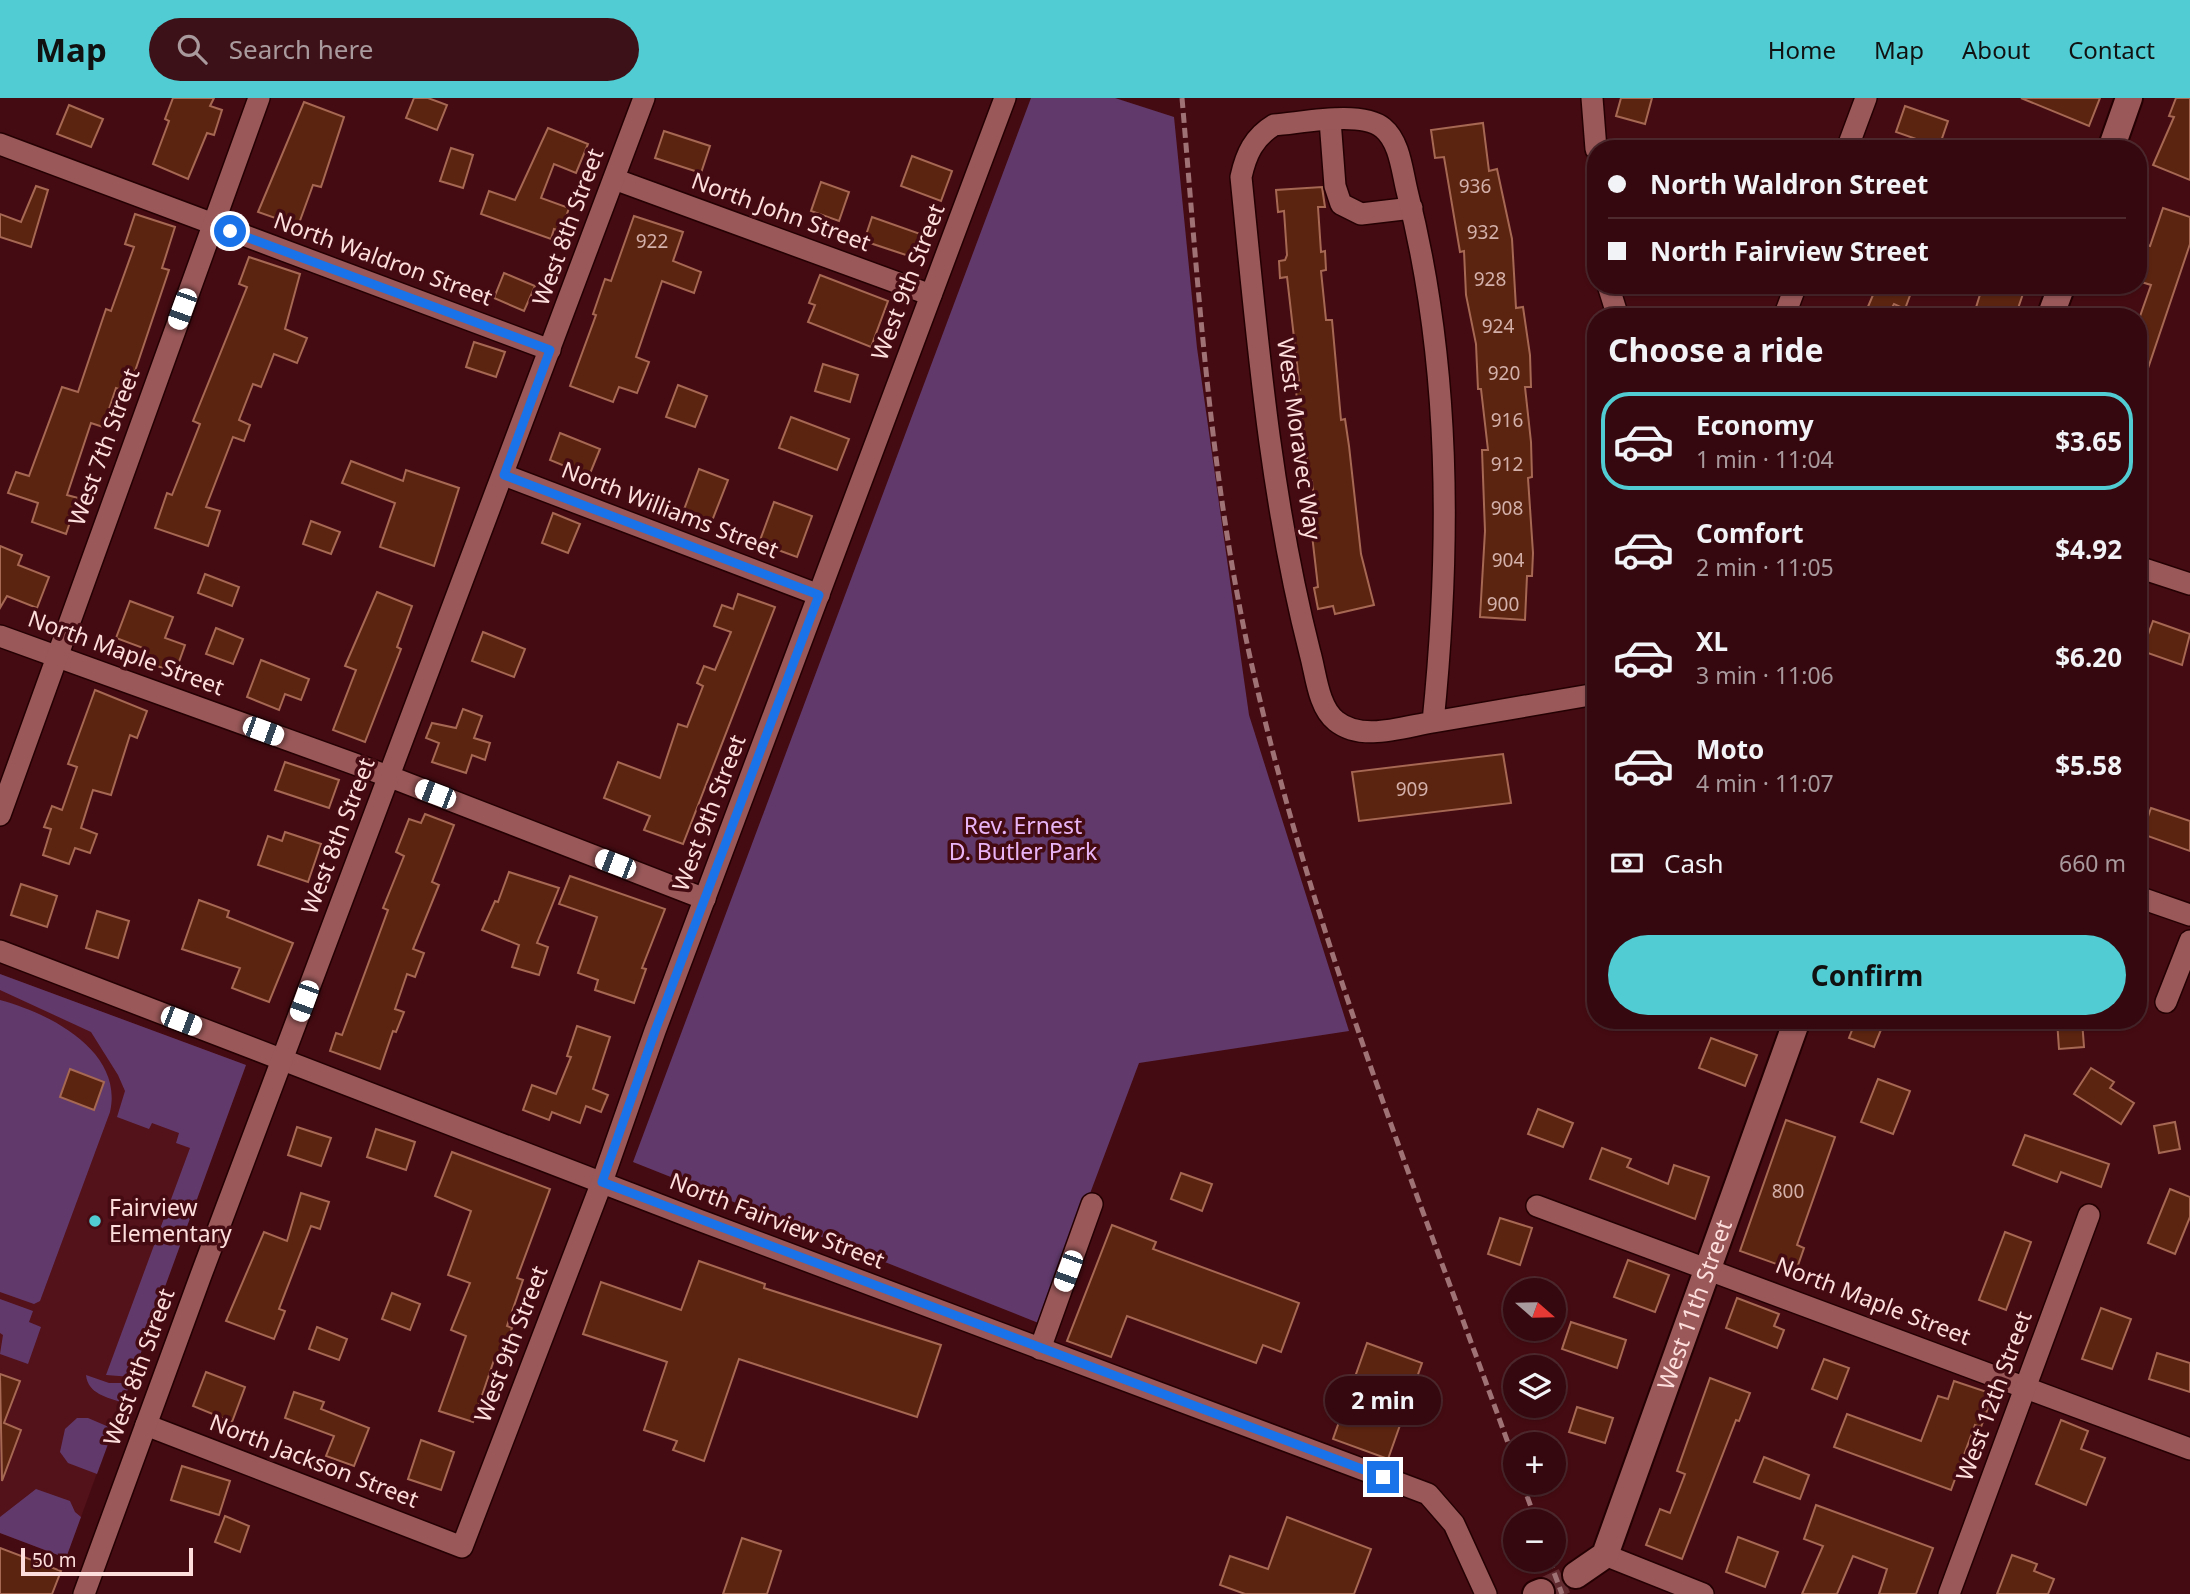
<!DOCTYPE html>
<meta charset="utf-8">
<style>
:root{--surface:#34080e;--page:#3c1117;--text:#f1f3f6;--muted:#a99a9e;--line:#4e292e;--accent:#51ccd2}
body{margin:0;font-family:"Noto Sans",sans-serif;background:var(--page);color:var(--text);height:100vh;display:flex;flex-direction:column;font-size:26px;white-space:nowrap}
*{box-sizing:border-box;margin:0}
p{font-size:23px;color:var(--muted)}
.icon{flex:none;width:38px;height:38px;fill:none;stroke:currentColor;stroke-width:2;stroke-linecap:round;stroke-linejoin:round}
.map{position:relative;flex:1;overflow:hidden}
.panel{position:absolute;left:1587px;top:210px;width:560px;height:721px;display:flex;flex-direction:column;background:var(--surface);border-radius:28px;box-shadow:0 2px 5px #0004,0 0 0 2px var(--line)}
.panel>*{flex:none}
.hud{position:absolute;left:1587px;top:42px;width:560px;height:154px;border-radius:28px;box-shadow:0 2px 5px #0004,0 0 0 2px var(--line);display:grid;align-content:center;height:154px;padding:0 21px;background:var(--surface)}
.needle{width:46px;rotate:110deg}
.fabs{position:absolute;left:1503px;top:1180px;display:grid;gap:14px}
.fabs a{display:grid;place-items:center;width:63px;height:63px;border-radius:50%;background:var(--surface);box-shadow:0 2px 5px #0004,0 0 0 2px var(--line);font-size:35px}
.scale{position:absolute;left:21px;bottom:18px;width:172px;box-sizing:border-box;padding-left:7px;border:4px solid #fddedd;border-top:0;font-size:19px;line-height:24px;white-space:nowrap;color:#fddedd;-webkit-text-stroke:5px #450b12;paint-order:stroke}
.end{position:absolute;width:32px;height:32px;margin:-16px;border:9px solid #1a73e8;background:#fff;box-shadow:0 0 0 4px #fff}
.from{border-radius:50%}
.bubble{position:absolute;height:49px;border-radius:24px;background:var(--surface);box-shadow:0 2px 5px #0004,0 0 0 2px var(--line);font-size:23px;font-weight:700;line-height:49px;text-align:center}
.car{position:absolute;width:21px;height:42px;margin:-21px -10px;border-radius:9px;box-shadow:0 0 5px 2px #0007;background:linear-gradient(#fff 24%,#345 0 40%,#fff 0 76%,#345 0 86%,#fff 0)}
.hud b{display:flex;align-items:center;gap:24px;height:66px;font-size:26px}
.hud b+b{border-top:2px solid var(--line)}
.hud i{width:18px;height:18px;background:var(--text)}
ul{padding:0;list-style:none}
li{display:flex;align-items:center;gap:21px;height:98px;margin:0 14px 10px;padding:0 7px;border:4px solid transparent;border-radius:28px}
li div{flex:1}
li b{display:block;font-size:26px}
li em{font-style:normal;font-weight:700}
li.current{border-color:var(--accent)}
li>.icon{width:63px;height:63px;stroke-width:1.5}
h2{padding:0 21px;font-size:32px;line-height:84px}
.pay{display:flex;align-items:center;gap:18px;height:77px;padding:0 21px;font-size:26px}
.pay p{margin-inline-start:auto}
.cta{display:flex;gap:14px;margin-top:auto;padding:14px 21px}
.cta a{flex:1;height:80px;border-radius:42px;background:var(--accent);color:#111;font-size:28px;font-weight:700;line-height:80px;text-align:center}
header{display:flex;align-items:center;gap:42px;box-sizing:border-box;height:98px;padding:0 35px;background:var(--accent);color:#111}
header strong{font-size:33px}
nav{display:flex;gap:38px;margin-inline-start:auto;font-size:24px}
.search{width:490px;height:63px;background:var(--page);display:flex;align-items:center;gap:18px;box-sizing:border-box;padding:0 24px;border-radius:38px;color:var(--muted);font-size:26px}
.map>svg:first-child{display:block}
.built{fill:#53111a}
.green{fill:#613a6b;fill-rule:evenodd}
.building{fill:#5b2410;stroke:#a66853;stroke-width:2}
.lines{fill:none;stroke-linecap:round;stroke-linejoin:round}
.tertiary-tunnel{stroke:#612b30;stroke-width:26;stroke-dasharray:26 13;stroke-linecap:butt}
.minor-casing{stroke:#240003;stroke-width:24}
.tertiary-casing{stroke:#240003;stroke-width:30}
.minor{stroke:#9a5859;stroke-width:21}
.tertiary{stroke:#9a5859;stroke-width:26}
.rail{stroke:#9f7276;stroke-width:5;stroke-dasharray:10 5;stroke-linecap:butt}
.route{stroke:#1a73e8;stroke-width:9}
.poi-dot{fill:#51ccd2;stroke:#450b12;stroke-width:2.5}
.labels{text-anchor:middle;stroke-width:7;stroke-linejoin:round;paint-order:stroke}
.number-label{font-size:19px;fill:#d4b0aa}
.street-label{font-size:23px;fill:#fddedd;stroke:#450b12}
.park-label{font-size:23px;fill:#e8b4f5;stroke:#450b12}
.poi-label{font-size:23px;fill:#fddedd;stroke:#450b12;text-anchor:start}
</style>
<header>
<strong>Map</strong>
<div class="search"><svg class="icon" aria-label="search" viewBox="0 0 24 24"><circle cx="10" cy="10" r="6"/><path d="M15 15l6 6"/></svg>Search here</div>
<nav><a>Home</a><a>Map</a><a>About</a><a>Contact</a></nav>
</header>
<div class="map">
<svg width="2190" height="1496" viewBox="0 0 2190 1496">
<rect width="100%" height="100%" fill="#450b12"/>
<path class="built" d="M0 876 246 967 66 1460 0 1435Z"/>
<g class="green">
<path d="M1031 0H1115L1174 19 1197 250 1249 617 1349 933 1139 965 1041 1226 633 1064Z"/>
<path d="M0 876 246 967 132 1279 106 1277 190 1050 176 1045 179 1035 152 1025 149 1031 117 1019 125 993 118 977 91 934 0 892Z"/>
<path d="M0 902C49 915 124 953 110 1014L40 1203 34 1206 0 1194ZM70 972 104 984 94 1012 60 999Z"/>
<path d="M0 1201 33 1213 29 1224 41 1229 28 1266 0 1256 3 1237 0 1235Z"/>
<path d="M86 1277 109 1285H130L123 1305C107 1299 88 1296 86 1277Z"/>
<path d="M77 1320H88L109 1329 111 1338 97 1376 68 1365 60 1354 65 1331Z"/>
<path d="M36 1391 70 1403 75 1414 81 1419 66 1460 0 1435V1419Z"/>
</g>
<g class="building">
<path d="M173 0H214L210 8 222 12 214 37 207 35 188 81 153 66 169 23 165 21Z"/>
<path d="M414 0H428L447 7 437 32 406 20Z"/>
<path d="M1621 0H1652L1645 26 1616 18Z"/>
<path d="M2021 0H2100L2089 28Z"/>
<path d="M2176 0H2190V82L2153 67 2174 19 2169 18Z"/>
<path d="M304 4 344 19 321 89 313 87 298 128 258 114Z"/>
<path d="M69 7 103 21 91 49 57 36Z"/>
<path d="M1905 8 1948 23 1939 49 1896 34Z"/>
<path d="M1483 25 1489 73 1497 71 1512 141 1516 210 1523 209 1530 257 1531 289H1525L1531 344 1532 379 1528 380 1533 455 1532 478H1527L1525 522 1480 519 1485 433 1482 352H1488L1481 291H1478L1476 246 1466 197 1464 153 1460 154 1444 59 1435 60 1431 32Z"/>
<path d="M548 30 588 46 576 75 554 66 541 100 569 110 561 133 554 131 551 141 481 116 489 93 515 102Z"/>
<path d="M664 33 710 48 701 75 655 60Z"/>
<path d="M451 50 473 57 463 90 440 83Z"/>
<path d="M912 58 952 73 941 103 901 88Z"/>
<path d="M821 84 849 94 839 123 811 113Z"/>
<path d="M36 88 48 92 31 149 0 139V116L21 124Z"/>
<path d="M1322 89 1325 109H1318L1321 154 1325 153 1326 172 1321 173 1326 222H1332L1341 322 1345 321 1349 348 1361 456 1374 507 1335 516 1333 508 1318 511 1314 490 1318 489 1311 428 1317 427 1312 383 1304 384 1301 361H1307L1301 313H1298L1296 292H1300L1287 179 1280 180 1279 163 1285 162 1287 157 1284 113 1278 114 1276 92Z"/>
<path d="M2163 110 2190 119V146L2141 291H2138V224L2151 187 2138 183V145L2150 148Z"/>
<path d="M135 116 175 129 162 170 169 172 128 294 116 290 103 329 91 325 67 397 78 400 66 436 32 424 38 405 8 395 16 374 29 378 62 289 78 294 106 211 111 213 134 149 125 146Z"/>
<path d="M634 118 683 134 673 163 701 174 694 195 662 183 636 259 649 264 637 295 619 289 613 304 570 288 596 217 593 216 605 181 611 183Z"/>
<path d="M872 119 926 138 918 161 864 143Z"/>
<path d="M249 159 300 176 285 231 307 240 297 265 274 256 261 289 253 286 239 322 250 327 244 343 233 339 206 409 220 413 208 448 155 430 167 395 172 397 200 326 193 323 247 189 239 186Z"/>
<path d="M504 175 535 188 524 213 494 200Z"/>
<path d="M820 177 888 203 871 249 808 224 815 207 809 205Z"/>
<path d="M1850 187H1902L1912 192 1905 211 1894 206 1887 219 1867 211 1873 197Z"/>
<path d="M1983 187H2026L2015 219H1973Z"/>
<path d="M474 244 505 254 496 279 466 269Z"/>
<path d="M823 266 858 277 850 304 815 293Z"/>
<path d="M678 287 707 298 695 329 666 319Z"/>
<path d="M791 319 849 341 837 372 779 350Z"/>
<path d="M560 335 600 351 589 378 550 362Z"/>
<path d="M351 363 403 383 406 372 459 390 434 468 380 449 395 405 342 385Z"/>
<path d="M699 371 728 382 710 428 682 417Z"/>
<path d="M774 404 812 418 797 459 759 445Z"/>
<path d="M553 415 580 426 568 455 542 445Z"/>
<path d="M311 423 340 434 331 456 303 446Z"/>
<path d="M0 448 22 457 18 467 49 479 37 510 7 498 0 510Z"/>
<path d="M205 476 239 489 232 508 198 495Z"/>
<path d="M377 494 412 508 397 549 401 551 365 644 333 632 356 572 345 568Z"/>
<path d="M738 496 775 509 683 746 644 732 650 718 604 700 618 664 660 680 678 626 687 629 703 588 697 585 704 568 715 572 731 534 714 528 722 507 733 511Z"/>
<path d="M130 503 173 519 165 540 185 547 175 575 142 562 146 551 116 540Z"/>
<path d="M2153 523 2190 536 2182 567 2142 553Z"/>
<path d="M216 530 243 541 233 566 206 556Z"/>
<path d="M483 534 525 551 514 579 472 563Z"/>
<path d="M261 562 309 581 301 602 285 596 279 612 247 599Z"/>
<path d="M95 592 147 613 137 640 130 637 111 697 93 692 81 730 97 736 90 755 75 750 69 766 43 757 51 731 44 729 52 708 62 712 77 669 68 666Z"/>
<path d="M463 611 482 618 474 640 490 645 485 662 472 657 466 675 432 664 439 645 426 640 432 625 456 630Z"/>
<path d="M1503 656 1511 705 1359 723 1352 674Z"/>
<path d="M285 664 339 682 329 710 275 692Z"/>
<path d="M2151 710 2190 723V753L2142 736Z"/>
<path d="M425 716 454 727 432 784 439 787 413 851 424 855 415 879 407 876 395 911 404 914 396 934 393 933 380 971 330 953 336 935 342 937 388 812 383 810 404 758 396 754 409 721 421 725Z"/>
<path d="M285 734 321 746 308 784 258 767 268 738 282 743Z"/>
<path d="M509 774 559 790 537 845 548 849 539 877 512 869 519 847 482 832 495 803 498 804Z"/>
<path d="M570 778 665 811 642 870 646 871 634 905 595 892 598 882 578 875 597 819 559 806Z"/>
<path d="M21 786 57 798 47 829 11 817Z"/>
<path d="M199 802 229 813 227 819 293 845 269 904 232 890 240 870 182 851Z"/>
<path d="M97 813 129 823 118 860 86 850Z"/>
<path d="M1856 922H1885L1874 949 1849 940Z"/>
<path d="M2057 922H2082L2084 949 2059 951Z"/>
<path d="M577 928 610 939 593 991 608 997 601 1014 586 1008 580 1025 552 1014 549 1022 523 1012 532 987 556 996 571 959 567 958Z"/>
<path d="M1711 940 1757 957 1745 988 1699 970Z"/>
<path d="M2091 970 2114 984 2110 990 2134 1005 2121 1026 2074 996Z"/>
<path d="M70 971 104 984 94 1012 60 999Z"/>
<path d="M1878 981 1910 993 1893 1036 1861 1024Z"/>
<path d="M1538 1011 1573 1025 1563 1049 1528 1036Z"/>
<path d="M1786 1022 1835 1039 1797 1147 1804 1150 1796 1173 1740 1153Z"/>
<path d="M2175 1024 2180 1051 2159 1055 2154 1028Z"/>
<path d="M297 1029 331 1040 321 1068 288 1057Z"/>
<path d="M376 1031 415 1044 406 1072 367 1059Z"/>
<path d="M2025 1037 2109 1066 2101 1089 2061 1074 2057 1084 2013 1067Z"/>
<path d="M1602 1050 1631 1061 1627 1069 1668 1086 1674 1067 1709 1079 1695 1121 1590 1081Z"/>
<path d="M452 1054 550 1091 517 1180 523 1182 507 1228 512 1230 499 1264 494 1262 473 1324 439 1313 466 1238 451 1232 470 1185 448 1177 471 1113 435 1098Z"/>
<path d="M1181 1075 1212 1086 1202 1113 1171 1101Z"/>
<path d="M2170 1091 2190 1099V1119L2175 1156 2148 1145Z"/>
<path d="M301 1095 329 1104 320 1131 311 1128 279 1211 285 1213 274 1241 226 1223 264 1134 287 1143Z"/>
<path d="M1500 1120 1532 1130 1520 1167 1488 1156Z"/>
<path d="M1112 1127 1156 1144 1153 1151 1299 1205 1281 1254 1263 1247 1256 1265 1127 1218 1111 1259 1067 1243Z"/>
<path d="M2005 1134 2031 1144 2006 1212 1979 1202Z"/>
<path d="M1628 1162 1669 1177 1655 1214 1614 1199Z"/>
<path d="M699 1163 765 1186 764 1190 941 1247 917 1319 739 1261 704 1363 673 1352 677 1343 644 1332 667 1264 583 1236 601 1184 681 1212Z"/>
<path d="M392 1195 420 1206 410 1232 382 1221Z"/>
<path d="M1737 1200 1779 1216 1774 1228 1784 1232 1777 1250 1726 1230Z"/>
<path d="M2101 1210 2131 1221 2112 1271 2082 1261Z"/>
<path d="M1571 1224 1626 1242 1617 1270 1562 1251Z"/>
<path d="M317 1229 347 1241 339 1262 309 1251Z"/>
<path d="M1367 1245 1422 1265 1388 1361 1333 1341Z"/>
<path d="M2157 1255 2190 1265V1294L2149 1281Z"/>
<path d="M1824 1261 1849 1270 1837 1301 1812 1291Z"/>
<path d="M206 1274 245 1289 232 1324 193 1308Z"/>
<path d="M0 1276 20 1283 4 1325 21 1332 2 1383Z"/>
<path d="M1710 1280 1750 1295 1739 1323 1736 1322 1682 1461 1646 1447 1660 1411 1670 1415 1685 1376 1677 1373Z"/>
<path d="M1954 1283 1993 1296 1981 1329 1975 1327 1951 1392 1834 1349 1847 1316 1921 1343 1938 1298 1948 1301Z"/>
<path d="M294 1294 324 1304 321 1311 369 1330 354 1368 326 1358 334 1338 285 1320Z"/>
<path d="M1577 1309 1613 1320 1605 1345 1569 1334Z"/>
<path d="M2061 1322 2088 1333 2081 1351 2105 1360 2086 1407 2036 1386Z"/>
<path d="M421 1342 454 1354 441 1392 408 1381Z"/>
<path d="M1764 1359 1809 1377 1800 1401 1754 1384Z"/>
<path d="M182 1368 230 1383 219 1417 171 1402Z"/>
<path d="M1816 1407 1933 1450 1916 1496H1879L1887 1471 1853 1458 1837 1496H1802L1823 1448 1804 1441Z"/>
<path d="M225 1418 249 1428 240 1454 215 1444Z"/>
<path d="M1287 1419 1371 1451 1354 1496H1245L1220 1487 1230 1458 1268 1471Z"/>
<path d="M1738 1439 1778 1454 1765 1489 1726 1474Z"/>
<path d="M742 1440 781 1453 767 1496H723Z"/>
<path d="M0 1450 61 1473 52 1496H0Z"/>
<path d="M2012 1457 2037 1466 2034 1473 2054 1481 2048 1496H1997Z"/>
</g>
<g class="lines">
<path class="tertiary-tunnel" d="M1541 1494 1576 1477"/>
<g class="minor-casing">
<g id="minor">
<path d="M1592 0 1596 51"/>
<path d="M1330 22 1335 88 1341 106 1361 116 1412 110"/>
<path d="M0 46 550 252"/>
<path d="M1847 51 1866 0"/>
<path d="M614 81 931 197"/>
<path d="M1608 187 1618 219"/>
<path d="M1784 219 1796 187"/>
<path d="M504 377 819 497"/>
<path d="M2138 469 2190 486"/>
<path d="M0 538 388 678 705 801"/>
<path d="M1433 624C1403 629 1362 644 1336 623 1318 609 1316 576 1310 555 1270 399 1257 238 1241 79 1246 56 1254 39 1274 27 1302 25 1361 12 1383 30 1400 44 1402 73 1407 93 1451 265 1451 448 1433 624L1596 596"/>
<path d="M0 717 259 0"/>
<path d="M2138 799 2190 817"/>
<path d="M0 853 696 1121 1428 1396 1454 1426 1486 1496"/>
<path d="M2166 904 2190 843"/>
<path d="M1537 1108 2190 1351"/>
<path d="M1040 1251 1092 1106"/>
<path d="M146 1327 462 1449 602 1084 655 933 1005 0"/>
<path d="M1605 1457 1703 1496"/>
<path d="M84 1496 201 1177 644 0"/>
<path d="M1949 1496 2089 1117"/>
</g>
</g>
<g class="tertiary-casing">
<g id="tertiary">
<path d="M2111 51 2129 0"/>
<path d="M2050 219 2062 187"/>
<path id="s1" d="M1576 1477 1605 1457 1797 922"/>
<path d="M1536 1496 1541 1494"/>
</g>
</g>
<use href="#minor" class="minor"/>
<use href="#tertiary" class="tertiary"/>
<g class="rail">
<path d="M1182 0C1198 184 1209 369 1248 550 1309 830 1419 1098 1516 1367"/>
<path d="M1522 1384 1536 1423"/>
<path d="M1549 1461 1562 1496"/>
</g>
</g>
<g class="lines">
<path class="route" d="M230 133 550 252 504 377 819 497 655 933 602 1084 1383 1379"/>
</g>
<circle class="poi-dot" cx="95" cy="1123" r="7"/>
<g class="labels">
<g class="number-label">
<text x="1475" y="95">936</text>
<text x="1483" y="141">932</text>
<text x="652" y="150">922</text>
<text x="1490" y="188">928</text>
<text x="1498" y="235">924</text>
<text x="1504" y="282">920</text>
<text x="1507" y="329">916</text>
<text x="1507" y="373">912</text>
<text x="1507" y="417">908</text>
<text x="1508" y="469">904</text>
<text x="1503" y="513">900</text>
<text x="1412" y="698">909</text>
<text x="1788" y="1100">800</text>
</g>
<g class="street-label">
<text transform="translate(781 114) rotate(20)" y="8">North John Street</text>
<text transform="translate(568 129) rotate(-70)" y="8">West 8th Street</text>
<text transform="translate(383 161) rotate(20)" y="8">North Waldron Street</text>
<text transform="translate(908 184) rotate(-69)" y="8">West 9th Street</text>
<text transform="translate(1299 341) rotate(82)" y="8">West Moravec Way</text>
<text transform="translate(104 349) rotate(-70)" y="8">West 7th Street</text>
<text transform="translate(670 412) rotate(21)" y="8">North Williams Street</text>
<text transform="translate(126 555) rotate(20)" y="8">North Maple Street</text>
<text transform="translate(709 715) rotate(-69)" y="8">West 9th Street</text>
<text transform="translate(338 738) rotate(-69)" y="8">West 8th Street</text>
<text transform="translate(777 1123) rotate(21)" y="8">North Fairview Street</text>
<text transform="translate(1873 1203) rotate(21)" y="8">North Maple Street</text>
<text dy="8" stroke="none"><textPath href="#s1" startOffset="301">West 11th Street</textPath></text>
<text transform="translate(511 1246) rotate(-69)" y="8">West 9th Street</text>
<text transform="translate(139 1269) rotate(-70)" y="8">West 8th Street</text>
<text transform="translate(1994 1298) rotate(-70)" y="8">West 12th Street</text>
<text transform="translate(314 1363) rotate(21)" y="8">North Jackson Street</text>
</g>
<g class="park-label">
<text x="1023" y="736">Rev. Ernest<tspan x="1023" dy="26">D. Butler Park</tspan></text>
</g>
<g class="poi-label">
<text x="109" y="1118">Fairview<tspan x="109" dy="26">Elementary</tspan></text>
</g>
</g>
</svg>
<div class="fabs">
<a><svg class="needle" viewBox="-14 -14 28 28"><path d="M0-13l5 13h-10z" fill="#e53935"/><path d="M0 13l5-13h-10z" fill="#a99a9e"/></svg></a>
<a><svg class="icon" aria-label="layers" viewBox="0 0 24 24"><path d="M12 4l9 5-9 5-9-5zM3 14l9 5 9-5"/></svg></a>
<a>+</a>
<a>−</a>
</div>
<div class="scale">50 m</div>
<i class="end from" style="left:230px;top:133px"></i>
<i class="end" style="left:1383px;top:1379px"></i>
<div class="bubble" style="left:1325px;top:1278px;width:116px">2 min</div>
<i class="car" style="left:182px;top:211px;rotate:200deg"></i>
<i class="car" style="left:263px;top:633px;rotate:110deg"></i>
<i class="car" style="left:435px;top:696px;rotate:291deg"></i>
<i class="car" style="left:615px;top:766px;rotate:291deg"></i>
<i class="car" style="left:304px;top:903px;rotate:200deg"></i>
<i class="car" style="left:181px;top:923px;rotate:111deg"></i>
<i class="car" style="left:1068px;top:1173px;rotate:200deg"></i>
<div class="hud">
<b><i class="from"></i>North Waldron Street</b>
<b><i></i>North Fairview Street</b>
</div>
<section class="panel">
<h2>Choose a ride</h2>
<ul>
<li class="current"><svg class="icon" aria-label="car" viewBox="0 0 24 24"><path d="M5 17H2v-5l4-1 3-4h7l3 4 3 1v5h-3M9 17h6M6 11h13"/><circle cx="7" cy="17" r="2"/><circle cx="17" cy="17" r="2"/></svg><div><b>Economy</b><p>1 min · 11:04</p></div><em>$3.65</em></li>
<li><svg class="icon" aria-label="car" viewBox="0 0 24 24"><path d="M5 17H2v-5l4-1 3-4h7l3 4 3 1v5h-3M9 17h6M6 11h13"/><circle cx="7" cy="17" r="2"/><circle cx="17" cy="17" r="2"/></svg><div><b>Comfort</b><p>2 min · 11:05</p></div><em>$4.92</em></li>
<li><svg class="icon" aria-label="car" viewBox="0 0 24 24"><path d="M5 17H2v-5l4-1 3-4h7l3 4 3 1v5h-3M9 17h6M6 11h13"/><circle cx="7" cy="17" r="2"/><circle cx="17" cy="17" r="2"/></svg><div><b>XL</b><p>3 min · 11:06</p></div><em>$6.20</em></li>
<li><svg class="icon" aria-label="car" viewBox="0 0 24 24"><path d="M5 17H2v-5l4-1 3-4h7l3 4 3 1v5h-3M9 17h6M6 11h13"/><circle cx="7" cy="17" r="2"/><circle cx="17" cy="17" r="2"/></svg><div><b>Moto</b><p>4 min · 11:07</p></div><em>$5.58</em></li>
</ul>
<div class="pay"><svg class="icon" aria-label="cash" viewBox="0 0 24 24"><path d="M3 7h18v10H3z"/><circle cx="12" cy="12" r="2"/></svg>Cash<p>660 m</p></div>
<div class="cta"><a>Confirm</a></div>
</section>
</div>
